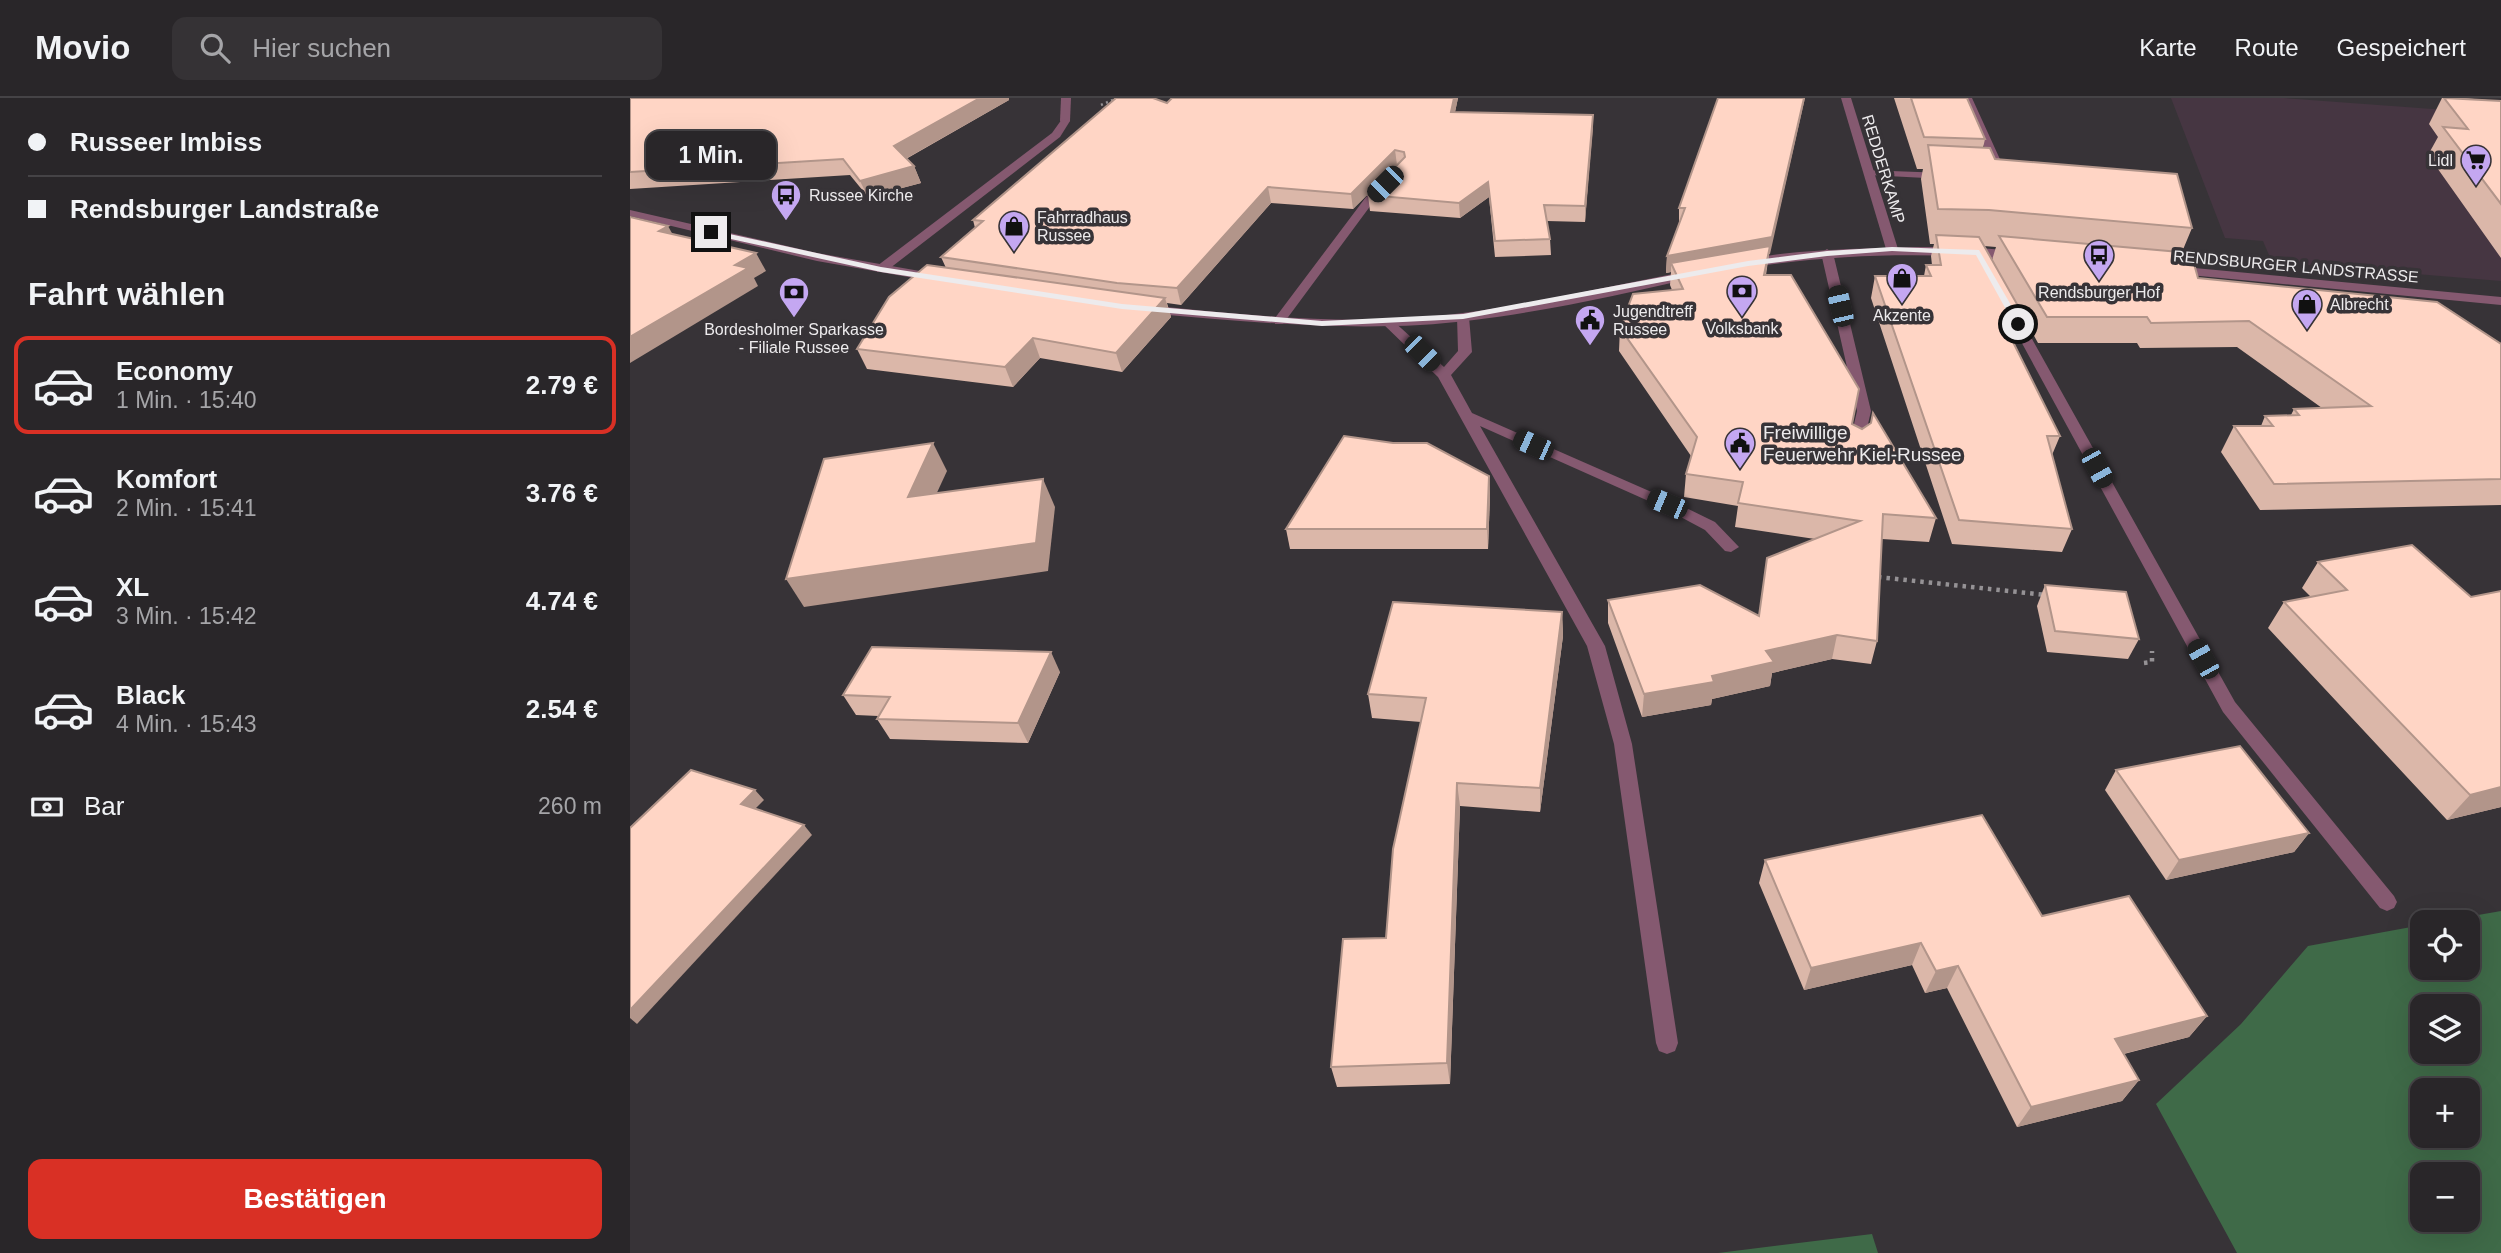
<!DOCTYPE html>
<html lang="de">
<meta charset="utf-8">
<style>
:root{--surface:#292629;--page:#353235;--text:#f1f3f6;--muted:#a5a5a8;--line:#454346;--accent:#d93025}
body{margin:0;font-family:Helvetica,sans-serif;background:var(--page);color:var(--text);height:100vh;display:flex;flex-direction:column;font-size:26px;white-space:nowrap}
*{box-sizing:border-box;margin:0}
p{font-size:23px;color:var(--muted)}
.icon{flex:none;width:38px;height:38px;fill:none;stroke:currentColor;stroke-width:2;stroke-linecap:round;stroke-linejoin:round}
.map{position:relative;flex:1;overflow:hidden}
.details{display:flex;flex-direction:column;background:var(--surface);width:630px}
.details>*{flex:none}
.hud{display:grid;align-content:center;height:154px;padding:0 28px;background:var(--surface)}
.fabs{position:absolute;left:1780px;top:812px;display:grid;gap:14px}
.fabs a{display:grid;place-items:center;width:70px;height:70px;border-radius:14px;background:var(--surface);box-shadow:0 7px 28px #0002,0 0 0 2px var(--line);font-size:35px}
.end{position:absolute;width:32px;height:32px;margin:-16px;border:9px solid #edebed;background:#111;box-shadow:0 0 0 4px #111}
.from{border-radius:50%}
.bubble{position:absolute;height:49px;border-radius:14px;background:var(--surface);box-shadow:0 7px 28px #0002,0 0 0 2px var(--line);font-size:23px;font-weight:700;line-height:49px;text-align:center}
.car{position:absolute;width:21px;height:42px;margin:-21px -10px;border-radius:9px;box-shadow:0 0 5px 2px #0007;background:linear-gradient(#222 24%,#8ab4d8 0 40%,#222 0 76%,#8ab4d8 0 86%,#222 0)}
.hud b{display:flex;align-items:center;gap:24px;height:66px;font-size:26px}
.hud b+b{border-top:2px solid var(--line)}
.hud i{width:18px;height:18px;background:var(--text)}
ul{padding:0;list-style:none}
li{display:flex;align-items:center;gap:21px;height:98px;margin:0 14px 10px;padding:0 14px;border:4px solid transparent;border-radius:14px}
li div{flex:1}
li b{display:block;font-size:26px}
li em{font-style:normal;font-weight:700}
li.selected{border-color:var(--accent)}
li>.icon{width:63px;height:63px;stroke-width:1.5}
h2{padding:0 28px;font-size:32px;line-height:84px}
.pay{display:flex;align-items:center;gap:18px;height:77px;padding:0 28px;font-size:26px}
.pay p{margin-inline-start:auto}
.cta{display:flex;gap:14px;margin-top:auto;padding:14px 28px}
.cta a{flex:1;height:80px;border-radius:14px;background:var(--accent);color:#fff;font-size:28px;font-weight:700;line-height:80px;text-align:center}
header{display:flex;align-items:center;gap:42px;box-sizing:border-box;height:98px;padding:0 35px;background:var(--surface);border-bottom:2px solid var(--line)}
header strong{font-size:33px}
nav{display:flex;gap:38px;margin-inline-start:auto;font-size:24px}
.search{width:490px;height:63px;background:var(--page);display:flex;align-items:center;gap:18px;box-sizing:border-box;padding:0 24px;border-radius:14px;color:var(--muted);font-size:26px}
main{display:flex;flex:1;min-height:0}
.map>svg:first-child{display:block}
.commercial{fill:#463642}
.green{fill:#3f6a48;fill-rule:evenodd}
.lines{fill:none;stroke-linecap:round;stroke-linejoin:round}
.path-far1{stroke:#959295;stroke-width:2.5;stroke-dasharray:2 3.5;stroke-linecap:butt}
.path{stroke:#959295;stroke-width:4.5;stroke-dasharray:3.5 5;stroke-linecap:butt}
.service{fill:#855970;fill-rule:evenodd}
.minor{fill:#855970;fill-rule:evenodd}
.tertiary{fill:#855970;fill-rule:evenodd}
.wall{fill:#dbb7a9;fill-rule:evenodd}
.shaded-wall{fill:#b2958a}
.building{fill:#ffd5c5;stroke:#b2958a;stroke-width:2}
.route{fill:#edebed}
.labels{text-anchor:middle;stroke-width:7;stroke-linejoin:round;paint-order:stroke}
.far-poi-label{font-size:16px;fill:#edebed;stroke:#373337;text-anchor:start}
.far-street-label{font-size:16px;fill:#edebed;stroke:#373337}
.poi-label{font-size:19px;fill:#edebed;stroke:#373337;text-anchor:start}
</style>
<header>
<strong>Movio</strong>
<div class="search"><svg class="icon" aria-label="search" viewBox="0 0 24 24"><circle cx="10" cy="10" r="6"/><path d="M15 15l6 6"/></svg>Hier suchen</div>
<nav><a>Karte</a><a>Route</a><a>Gespeichert</a></nav>
</header>
<main>
<section class="details">
<div class="hud">
<b><i class="from"></i>Russeer Imbiss</b>
<b><i></i>Rendsburger Landstraße</b>
</div>
<h2>Fahrt wählen</h2>
<ul>
<li class="selected"><svg class="icon" aria-label="car" viewBox="0 0 24 24"><path d="M5 17H2v-5l4-1 3-4h7l3 4 3 1v5h-3M9 17h6M6 11h13"/><circle cx="7" cy="17" r="2"/><circle cx="17" cy="17" r="2"/></svg><div><b>Economy</b><p>1 Min. · 15:40</p></div><em>2.79 €</em></li>
<li><svg class="icon" aria-label="car" viewBox="0 0 24 24"><path d="M5 17H2v-5l4-1 3-4h7l3 4 3 1v5h-3M9 17h6M6 11h13"/><circle cx="7" cy="17" r="2"/><circle cx="17" cy="17" r="2"/></svg><div><b>Komfort</b><p>2 Min. · 15:41</p></div><em>3.76 €</em></li>
<li><svg class="icon" aria-label="car" viewBox="0 0 24 24"><path d="M5 17H2v-5l4-1 3-4h7l3 4 3 1v5h-3M9 17h6M6 11h13"/><circle cx="7" cy="17" r="2"/><circle cx="17" cy="17" r="2"/></svg><div><b>XL</b><p>3 Min. · 15:42</p></div><em>4.74 €</em></li>
<li><svg class="icon" aria-label="car" viewBox="0 0 24 24"><path d="M5 17H2v-5l4-1 3-4h7l3 4 3 1v5h-3M9 17h6M6 11h13"/><circle cx="7" cy="17" r="2"/><circle cx="17" cy="17" r="2"/></svg><div><b>Black</b><p>4 Min. · 15:43</p></div><em>2.54 €</em></li>
</ul>
<div class="pay"><svg class="icon" aria-label="cash" viewBox="0 0 24 24"><path d="M3 7h18v10H3z"/><circle cx="12" cy="12" r="2"/></svg>Bar<p>260 m</p></div>
<div class="cta"><a>Bestätigen</a></div>
</section>
<div class="map">
<svg width="1871" height="1155" viewBox="0 0 1871 1155">
<rect width="100%" height="100%" fill="#373337"/>
<path class="commercial" d="M1541 0H1653L1871 16V183L1642 164 1633 143 1595 140Z"/>
<g class="green">
<path d="M1871 813V1155H1607L1526 1006 1611 926 1678 848 1792 827V870H1838V824H1808ZM1792 908H1838V954H1792ZM1792 992H1838V1038H1792ZM1792 1076H1838V1122H1792Z"/>
<path d="M1242 1136 1248 1155H1088Z"/>
</g>
<g class="lines">
<path class="path-far1" d="M471 7 487 0"/>
<g class="path">
<path d="M1248 479 1416 497"/>
<path d="M1514 565 1522 564V553"/>
</g>
<g class="service">
<path d="M431 0H441L440 23 435 26 430 23Z"/>
<path d="M1332 0H1342L1379 81 1378 83 1366 81 1368 79Z"/>
<path d="M1234 72 1315 75 1320 78 1315 81 1238 77 1234 76Z"/>
<path d="M750 86 759 88 744 103 653 226H645V220L736 99Z"/>
<path d="M1197 151 1203 155 1241 313 1233 348 1226 352 1219 348 1227 313 1191 155Z"/>
<path d="M1382 212 1388 216 1605 604 1764 798 1767 804 1764 810 1757 813 1750 810 1593 614 1376 216Z"/>
<path d="M833 215 839 219 842 254 821 277 842 315 1042 403 1085 424 1109 449 1101 454 1095 453 1075 432 1032 409 850 328 975 548 1002 646 1048 945 1045 953 1037 956 1029 953 1026 945 984 646 957 548 808 279 751 224 761 221 814 269 828 253 827 219Z"/>
</g>
<g class="minor">
<path d="M1211 0H1221L1268 151 1266 153 1256 151Z"/>
<path d="M432 21 440 23 430 39 255 174H247V168L422 35Z"/>
</g>
<g class="tertiary">
<path d="M0 112 187 155 307 176 313 180 307 184 187 163 0 118Z"/>
<path d="M1251 150C1276 149 1377 146 1393 158L1387 162C1295 154 1206 156 1115 170L1109 166C1127 153 1224 151 1251 150Z"/>
<path d="M1543 168 1871 199V207L1539 175V169Z"/>
<path d="M1063 172 1069 176 1067 179C981 199 878 222 790 227 698 232 607 223 515 215L509 211 515 207C608 216 703 227 796 219 886 211 974 189 1063 172Z"/>
</g>
</g>
<g class="wall">
<path d="M0 0H379V2L276 61 284 68 291 85 238 99 220 77 0 91Z"/>
<path d="M828 0 825 14 963 17 955 124 917 123 920 141 921 157 865 159 859 99 830 120 740 113 738 97 767 67 723 111 641 105 551 207 537 205 541 219 492 274 410 260 383 289 237 271 227 251 316 170 311 159 345 130 343 122 537 5Z"/>
<path d="M1088 0 1140 156H1139L1136 177 1222 326 1306 420 1299 444 1252 441 1247 543 1241 566 1202 561 1142 575 1140 588 1082 601 1081 607 1012 619 978 525V502L1128 518 1185 441 1105 429 1108 408 1054 399 1056 376 1061 358 989 253 990 230 1042 192 1040 187 1041 174 1036 175 1037 158 1049 126V110Z"/>
<path d="M1264 0H1337L1355 41 1353 50 1365 61 1562 130 1552 154 1568 180 1871 245V407L1630 412 1591 354 1604 328H1631L1635 318 1661 317 1664 311 1692 310 1607 249 1510 250 1507 245H1408L1396 223 1389 245H1383L1430 338 1422 357 1442 431 1432 454 1322 446 1241 200 1245 178H1294L1296 167H1302L1301 158 1304 146H1300L1291 81 1293 71H1287ZM1354 148 1366 149 1362 162Z"/>
<path d="M1812 0H1831L1871 3V160L1798 57 1808 39 1799 26Z"/>
<path d="M859 378 860 398 858 451H660L656 431Z"/>
<path d="M1782 447 1871 709 1817 722 1638 530 1654 504 1681 499 1672 490 1688 464Z"/>
<path d="M1415 487 1509 541 1498 561 1417 554 1407 508Z"/>
<path d="M932 514 933 538 910 714 830 708 820 986 707 989 701 969 756 840 791 624 742 620 738 596Z"/>
<path d="M430 574 398 645 260 641 247 621 248 618 226 617 213 597Z"/>
<path d="M1486 672 1679 735 1664 754 1536 782 1475 692Z"/>
<path d="M1135 762 1412 818 1577 918 1559 939 1494 956 1509 982 1492 1003 1387 1029 1317 890 1295 895 1282 867 1174 892 1129 785Z"/>
</g>
<g class="shaded-wall">
<path d="M350 0H379V2L270 64 264 48Z"/>
<path d="M824 0H828L822 28 821 14Z"/>
<path d="M1174 0H1175L1140 156H1139L1131 199 1041 165V174L1036 175 1037 158Z"/>
<path d="M963 17V31L955 124V108Z"/>
<path d="M765 52 767 67 723 111 721 96Z"/>
<path d="M284 68 291 85 238 99 230 83Z"/>
<path d="M858 84 859 99 830 120 829 105Z"/>
<path d="M638 89 641 105 551 207 547 190Z"/>
<path d="M38 128 48 146 29 133Z"/>
<path d="M126 155 136 173 124 180 128 188 0 265V239L105 167Z"/>
<path d="M535 200 541 219 492 274 486 255Z"/>
<path d="M403 240 410 260 383 289 375 269Z"/>
<path d="M303 345 317 373 292 427 278 399Z"/>
<path d="M859 378 860 398 858 451 857 431Z"/>
<path d="M413 381 425 409 418 473 174 509 156 481Z"/>
<path d="M932 514 933 538 910 714V690Z"/>
<path d="M1207 537 1202 561 1142 575 1140 588 1082 601 1081 607 1012 619 1014 596 1082 578 1136 553Z"/>
<path d="M421 554 430 574 398 645 388 625Z"/>
<path d="M827 685 830 708 820 986 817 965Z"/>
<path d="M1871 689V709L1817 722 1840 697Z"/>
<path d="M125 692 134 702 120 716 111 706Z"/>
<path d="M174 727 182 737 7 926 0 920V912Z"/>
<path d="M1679 735 1664 754 1536 782 1549 762Z"/>
<path d="M1291 845 1282 867 1174 892 1181 870Z"/>
<path d="M1328 868 1317 890 1295 895 1306 873Z"/>
<path d="M1577 918 1559 939 1469 962 1485 941Z"/>
<path d="M1509 982 1492 1003 1387 1029 1401 1009Z"/>
</g>
<g class="building">
<path d="M0 0H350L264 48 284 68 230 83 213 61 0 74Z"/>
<path d="M486 0H523L537 5 542 0H824L821 14 963 17 955 108 914 107 920 141 865 143 858 84 829 105 738 97 775 59 774 54 765 52 721 96 638 89 547 190 487 185 311 159 353 123 343 122Z"/>
<path d="M1088 0H1174L1142 139 1037 158 1055 110H1049Z"/>
<path d="M1281 0H1337L1355 41 1294 39Z"/>
<path d="M1814 0 1871 3V106L1813 29 1838 31Z"/>
<path d="M1298 47 1360 50 1365 61 1547 76 1562 130 1359 112 1308 111Z"/>
<path d="M0 119 38 128 29 133 126 155 105 167 118 170 0 239Z"/>
<path d="M1306 137 1349 139 1396 222H1372L1430 338H1417L1442 431 1329 422 1245 178H1301L1296 167H1311Z"/>
<path d="M1369 138 1561 155 1568 180 1807 204 1871 246V381L1644 386 1604 328H1643L1635 318 1669 317 1664 311 1741 308 1619 223 1521 225 1517 219H1417Z"/>
<path d="M1140 148 1134 177H1161L1229 291 1222 326 1232 331 1241 325 1243 315 1306 420 1253 416 1247 543 1207 537 1136 553 1144 564 1082 578 1084 584 1014 596 978 502 1070 487 1129 518 1137 460 1230 423 1108 405 1113 384 1056 376 1067 339 990 230 1003 196 1053 191 1041 165Z"/>
<path d="M297 167 535 200 486 255 403 240 375 269 227 251 259 199Z"/>
<path d="M714 338 763 345H797L859 378 857 431H656Z"/>
<path d="M303 345 278 399 413 381 406 445 156 481 194 361Z"/>
<path d="M1782 447 1841 499 1871 493V689L1840 697 1654 504 1717 492 1688 464Z"/>
<path d="M1415 487 1496 494 1509 541 1425 533Z"/>
<path d="M763 504 932 514 910 690 827 685 817 965 701 969 713 841 756 840 763 751 796 600 738 596Z"/>
<path d="M242 549 421 554 388 625 247 621 260 599 213 597Z"/>
<path d="M1610 648 1679 735 1549 762 1486 672Z"/>
<path d="M61 672 125 692 111 706 174 727 0 912V730Z"/>
<path d="M1352 717 1412 818 1499 798 1577 918 1485 941 1509 982 1401 1009 1328 868 1306 873 1291 845 1181 870 1135 762Z"/>
</g>
<path class="route" d="M81 132 251 169 492 206 692 223 833 216 1118 163 1197 153 1262 149 1349 152 1392 226 1388 229 1384 226 1346 157 1262 153 1197 158 1118 168 833 221 692 228 492 211 251 174 78 136Z"/>
<defs>
<g id="supermarket-pin" transform="scale(1.575)"><path d="M0 17L-7.5 6A9.5 9.5 0 1 1 7.5 6Z" fill="#c4a7f1" stroke="#373337"/><path d="M-6-5.5h2.5l.6 2H6L4.5 2H-2.5L-4.4-4H-6ZM-1.5 3.2a1.3 1.3 0 1 0 .1 0ZM3 3.2a1.3 1.3 0 1 0 .1 0Z" fill="#111"/></g>
<g id="bus-pin" transform="scale(1.575)"><path d="M0 17L-7.5 6A9.5 9.5 0 1 1 7.5 6Z" fill="#c4a7f1" stroke="#373337"/><path d="M-5-6H5V4H4V6H2V4H-2V6H-4V4H-5ZM-3.5-4V0h7V-4ZM-3.5 1.2v1.5H-2V1.2ZM2 1.2v1.5H3.5V1.2Z" fill="#111"/></g>
<g id="shop-pin" transform="scale(1.575)"><path d="M0 17L-7.5 6A9.5 9.5 0 1 1 7.5 6Z" fill="#c4a7f1" stroke="#373337"/><path d="M-5-2.5h2.3a2.7 3.5 0 0 1 5.4 0H5L5.5 6h-11ZM-1.5-2.5h3a1.5 2.3 0 0 0-3 0Z" fill="#111"/></g>
<g id="bank-pin" transform="scale(1.575)"><path d="M0 17L-7.5 6A9.5 9.5 0 1 1 7.5 6Z" fill="#c4a7f1" stroke="#373337"/><path d="M-6-4H6V4H-6ZM0-2.3a2.3 2.3 0 1 0 0 4.6a2.3 2.3 0 1 0 0-4.6Z" fill="#111"/></g>
<g id="civic-pin" transform="scale(1.575)"><path d="M0 17L-7.5 6A9.5 9.5 0 1 1 7.5 6Z" fill="#c4a7f1" stroke="#373337"/><path d="M-.6-6.5H3V-4.5H.6V-3L4-1V1h2V6H-6V1h2V-1L-.6-3ZM-1.2 2.5V6h2.4V2.5Z" fill="#111"/></g>
</defs>
<g fill-rule="evenodd">
<use href="#supermarket-pin" x="1846" y="62"/>
<use href="#bus-pin" x="156" y="97"/>
<use href="#shop-pin" x="384" y="128"/>
<use href="#bus-pin" x="1469" y="157"/>
<use href="#shop-pin" x="1272" y="180"/>
<use href="#bank-pin" x="1112" y="193"/>
<use href="#bank-pin" x="164" y="194"/>
<use href="#shop-pin" x="1677" y="206"/>
<use href="#civic-pin" x="960" y="222"/>
<use href="#civic-pin" x="1110" y="345"/>
</g>
<g class="labels">
<g class="far-poi-label">
<text x="1823" y="68" text-anchor="end">Lidl</text>
<text x="179" y="103">Russee Kirche</text>
<text x="407" y="125">Fahrradhaus<tspan x="407" dy="18">Russee</tspan></text>
<text x="1469" y="200" text-anchor="middle">Rendsburger Hof</text>
<text x="1700" y="212">Albrecht</text>
<text x="983" y="219">Jugendtreff<tspan x="983" dy="18">Russee</tspan></text>
<text x="1272" y="223" text-anchor="middle">Akzente</text>
<text x="1112" y="236" text-anchor="middle">Volksbank</text>
<text x="164" y="237" text-anchor="middle">Bordesholmer Sparkasse<tspan x="164" dy="18">- Filiale Russee</tspan></text>
</g>
<g class="far-street-label">
<text transform="translate(1254 71) rotate(73)" y="6">REDDERKAMP</text>
<text transform="translate(1666 168) rotate(5)" y="6">RENDSBURGER LANDSTRASSE</text>
</g>
<g class="poi-label">
<text x="1133" y="341">Freiwillige<tspan x="1133" dy="22">Feuerwehr Kiel-Russee</tspan></text>
</g>
</g>
</svg>
<div class="fabs">
<a><svg class="icon" aria-label="locate" viewBox="0 0 24 24"><circle cx="12" cy="12" r="6"/><path d="M12 2v4M12 18v4M2 12h4M18 12h4"/></svg></a>
<a><svg class="icon" aria-label="layers" viewBox="0 0 24 24"><path d="M12 4l9 5-9 5-9-5zM3 14l9 5 9-5"/></svg></a>
<a>+</a>
<a>−</a>
</div>
<i class="end from" style="left:1388px;top:226px"></i>
<i class="end" style="left:81px;top:134px"></i>
<div class="bubble" style="left:16px;top:33px;width:130px">1 Min.</div>
<i class="car" style="left:755px;top:86px;rotate:225deg"></i>
<i class="car" style="left:1210px;top:208px;rotate:347deg"></i>
<i class="car" style="left:792px;top:255px;rotate:135deg"></i>
<i class="car" style="left:903px;top:347px;rotate:294deg"></i>
<i class="car" style="left:1467px;top:370px;rotate:151deg"></i>
<i class="car" style="left:1037px;top:406px;rotate:293deg"></i>
<i class="car" style="left:1573px;top:561px;rotate:331deg"></i>
</div>
</main>
